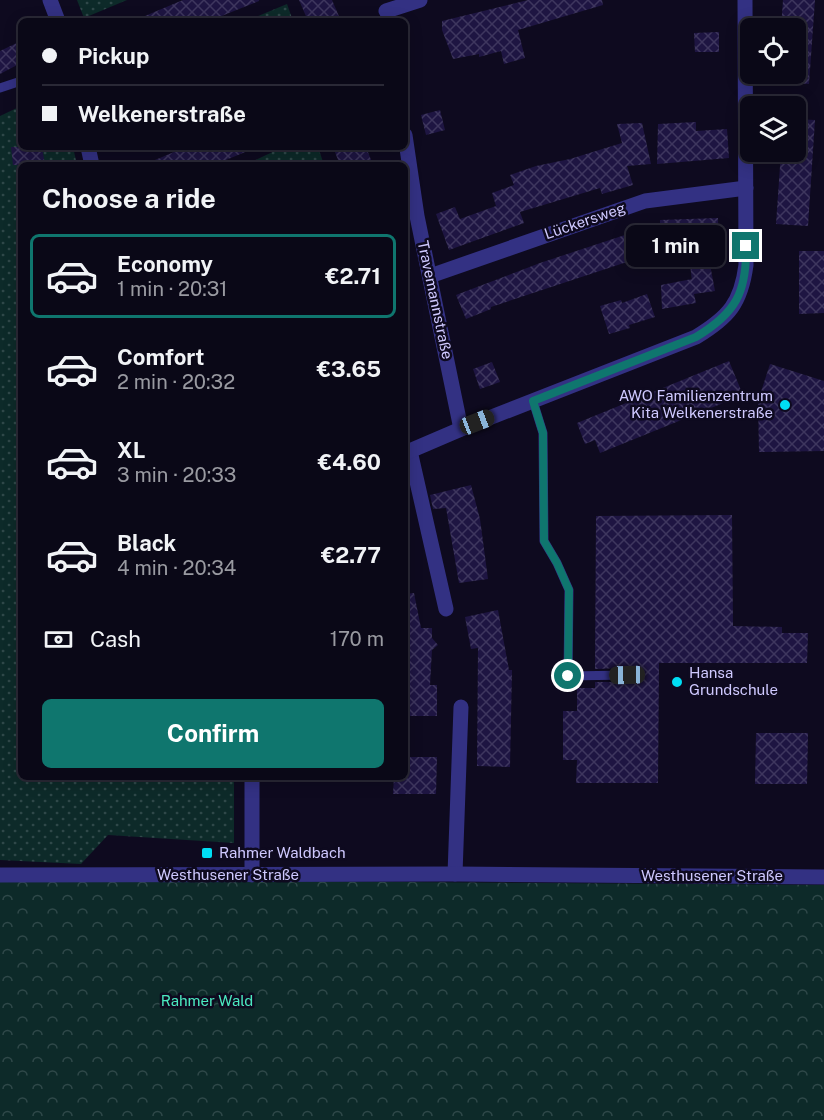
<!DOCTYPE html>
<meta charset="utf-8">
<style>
:root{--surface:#0a0817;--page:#131120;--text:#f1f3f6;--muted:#999aa1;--line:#2a2936;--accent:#0f766e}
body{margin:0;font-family:"Public Sans",sans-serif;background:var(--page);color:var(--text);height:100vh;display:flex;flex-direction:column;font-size:22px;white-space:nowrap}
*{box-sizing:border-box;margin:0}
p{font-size:20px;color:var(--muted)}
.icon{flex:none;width:33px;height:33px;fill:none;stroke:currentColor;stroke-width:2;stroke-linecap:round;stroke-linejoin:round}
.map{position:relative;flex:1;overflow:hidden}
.panel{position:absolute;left:18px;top:162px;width:390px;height:618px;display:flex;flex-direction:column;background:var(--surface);border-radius:9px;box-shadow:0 3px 15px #0003,0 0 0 2px var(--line)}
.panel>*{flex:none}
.guide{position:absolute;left:18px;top:18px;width:390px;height:132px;border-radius:9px;box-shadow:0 3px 15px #0003,0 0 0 2px var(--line);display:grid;align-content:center;height:132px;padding:0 24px;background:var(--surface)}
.fabs{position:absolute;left:740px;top:18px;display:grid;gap:12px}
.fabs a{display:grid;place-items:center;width:66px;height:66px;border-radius:9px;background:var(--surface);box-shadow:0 3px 15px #0003,0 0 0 2px var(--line);font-size:30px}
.end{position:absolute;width:27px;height:27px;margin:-14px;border:8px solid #0f766e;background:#fff;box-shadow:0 0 0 3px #fff}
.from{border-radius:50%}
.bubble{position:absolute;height:42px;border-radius:9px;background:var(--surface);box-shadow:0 3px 15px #0003,0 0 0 2px var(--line);font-size:20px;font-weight:700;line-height:42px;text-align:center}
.car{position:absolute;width:18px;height:36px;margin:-18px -9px;border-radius:8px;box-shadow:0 0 4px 2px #0007;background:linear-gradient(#222 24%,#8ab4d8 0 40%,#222 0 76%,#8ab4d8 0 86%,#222 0)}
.guide b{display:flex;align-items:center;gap:21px;height:57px;font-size:22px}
.guide b+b{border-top:2px solid var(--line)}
.guide i{width:15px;height:15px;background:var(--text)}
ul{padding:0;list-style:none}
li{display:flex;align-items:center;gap:18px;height:84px;margin:0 12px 9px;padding:0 12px;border:3px solid transparent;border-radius:9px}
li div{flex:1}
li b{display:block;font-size:22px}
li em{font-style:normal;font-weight:700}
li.on{border-color:var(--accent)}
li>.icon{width:54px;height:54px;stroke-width:1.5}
h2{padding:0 24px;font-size:27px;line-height:72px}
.pay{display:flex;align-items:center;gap:15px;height:66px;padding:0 24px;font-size:22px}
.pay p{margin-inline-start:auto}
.cta{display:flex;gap:12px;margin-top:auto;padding:12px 24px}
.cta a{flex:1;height:69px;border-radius:9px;background:var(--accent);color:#fff;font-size:24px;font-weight:700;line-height:69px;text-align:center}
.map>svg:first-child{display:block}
.grass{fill:url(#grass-dots)}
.forest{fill:url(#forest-crowns)}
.building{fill:url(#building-cross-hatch)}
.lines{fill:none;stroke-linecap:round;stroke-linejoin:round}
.service{stroke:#333183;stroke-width:9}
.minor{stroke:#333183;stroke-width:15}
.route{stroke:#0f766e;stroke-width:8}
.poi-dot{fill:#00def4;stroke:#0e0a1f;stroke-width:2}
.labels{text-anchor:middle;stroke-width:5;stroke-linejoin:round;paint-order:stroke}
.street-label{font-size:15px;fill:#cfc9ff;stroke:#0e0a1f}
.poi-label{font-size:15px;fill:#cfc9ff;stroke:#0e0a1f;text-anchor:start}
.park-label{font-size:15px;fill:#4be9c0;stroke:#0e0a1f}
</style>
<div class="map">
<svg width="824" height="1120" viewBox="0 0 824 1120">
<defs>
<pattern id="grass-dots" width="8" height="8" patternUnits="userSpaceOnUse" patternTransform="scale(1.5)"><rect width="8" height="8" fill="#0d2a29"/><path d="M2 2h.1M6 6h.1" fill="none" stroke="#2f4849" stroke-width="1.8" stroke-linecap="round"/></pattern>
<pattern id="forest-crowns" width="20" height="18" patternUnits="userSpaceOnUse" patternTransform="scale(1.5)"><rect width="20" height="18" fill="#0d2a29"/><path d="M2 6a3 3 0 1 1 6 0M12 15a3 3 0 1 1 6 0" fill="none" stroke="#2f4849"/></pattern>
<pattern id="building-cross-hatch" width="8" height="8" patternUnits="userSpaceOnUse" patternTransform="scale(1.5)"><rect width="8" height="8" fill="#1e1542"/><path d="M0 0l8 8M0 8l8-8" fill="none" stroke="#3e365e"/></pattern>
</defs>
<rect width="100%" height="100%" fill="#0e0a1f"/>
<g class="grass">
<path d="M77 0H127L84 18Z"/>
<path d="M287 4 293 21H246Z"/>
<path d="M21 106V147H73L77 165H21V777H234V843L108 835 81 864 0 860V116Z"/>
<path d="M283 147H318L324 165H245Z"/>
</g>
<path class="forest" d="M0 881H253L824 885V1120H0Z"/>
<g class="building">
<path d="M183 0H259V1L209 21H133Z"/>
<path d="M299 0H332L341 21H308Z"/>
<path d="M528 0H602L603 5 518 30 525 58 504 64 501 51 479 57V54L453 59 442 30V21Z"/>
<path d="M783 0H815L809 84 795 83V28H781Z"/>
<path d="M719 32V52H695L694 33Z"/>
<path d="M21 41V63L0 74V51Z"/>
<path d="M440 110 445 130 426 135 421 115Z"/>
<path d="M795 119 815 120 808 226 776 224 781 152H795Z"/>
<path d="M696 122V131L727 129 729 158 657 164 658 124Z"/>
<path d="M642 123 651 164 627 166 633 185 602 194 600 188 520 212 524 223 449 250 436 214 455 207 460 219 496 206 492 193 514 185 510 175 536 166 570 159 622 143 617 124Z"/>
<path d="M11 147H42L45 165H13Z"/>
<path d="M186 147H257L214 165H143Z"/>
<path d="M333 147H366L373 165H340Z"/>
<path d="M718 218 719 259H709L715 291 694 294 696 303 662 309 661 285 692 279V282L688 245 660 246V220Z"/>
<path d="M628 234 636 259 491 307V309L466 319 456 295 540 263Z"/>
<path d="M799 251H824V313L799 314Z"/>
<path d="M647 294 655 317 629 325 630 328 609 334 600 306 621 300 622 303Z"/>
<path d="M729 361 743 395 600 453 595 440 585 444 577 423Z"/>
<path d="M492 362 500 382 480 389 473 369Z"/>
<path d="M770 364 824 381V451L759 452 758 401Z"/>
<path d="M471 485 480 519 488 579 459 583 446 508 433 509 430 495Z"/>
<path d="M732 515 733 626 782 627V633H808L807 663H659L658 783H576L577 760H563V711H577V688H595V682H628L634 675 632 671 627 668 595 669 596 516Z"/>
<path d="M414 593 421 628H432V638L438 645 432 650 430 685H437V716H405V594Z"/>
<path d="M498 610 509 670H512L510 767 477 766 478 648 471 649 465 617Z"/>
<path d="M756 733H808L807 784H755Z"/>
<path d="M405 757H437L436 794H393L394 777H405Z"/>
</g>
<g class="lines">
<g class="service">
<path d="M0 88 21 81"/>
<path d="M533 401 543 433 544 541 557 563 569 590 568 676 627 675"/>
</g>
<g class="minor">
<path d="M50 0 58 21"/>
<path d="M386 11 420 0"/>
<path d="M405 135 417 216 461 429"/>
<path d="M88 147 92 165"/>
<path d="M430 276 645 201 746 188"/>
<path d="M410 451 446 609"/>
<path d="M405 453 461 429 696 337C729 317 741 303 746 265L745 0"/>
<path d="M455 874 461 707"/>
<path d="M0 875 455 874 824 877"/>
<path d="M252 875V777"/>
</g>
</g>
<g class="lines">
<path class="route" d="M568 676 569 590 557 563 544 541 543 433 533 401 696 337C736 313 747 292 746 246"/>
</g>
<g class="poi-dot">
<circle cx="785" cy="405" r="6"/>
<circle cx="677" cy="682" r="6"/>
<rect x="201" y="847" width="12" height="12" rx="3"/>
</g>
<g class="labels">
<g class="street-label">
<text transform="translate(585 221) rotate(-19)" y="5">Lückersweg</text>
<text transform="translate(435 300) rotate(78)" y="5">Travemannstraße</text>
<text x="228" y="880">Westhusener Straße</text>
<text x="712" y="881">Westhusener Straße</text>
</g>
<g class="poi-label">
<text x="773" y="401" text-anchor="end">AWO Familienzentrum<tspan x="773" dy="17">Kita Welkenerstraße</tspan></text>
<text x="689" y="678">Hansa<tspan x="689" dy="17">Grundschule</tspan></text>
<text x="219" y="858">Rahmer Waldbach</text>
</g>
<g class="park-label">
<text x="207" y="1006">Rahmer Wald</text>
</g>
</g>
</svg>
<div class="fabs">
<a><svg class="icon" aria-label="locate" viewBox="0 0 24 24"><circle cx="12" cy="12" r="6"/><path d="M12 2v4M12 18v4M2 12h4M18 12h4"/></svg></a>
<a><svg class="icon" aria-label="layers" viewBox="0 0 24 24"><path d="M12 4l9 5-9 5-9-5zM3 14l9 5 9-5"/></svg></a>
</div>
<i class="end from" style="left:568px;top:676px"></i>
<i class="end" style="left:746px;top:246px"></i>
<div class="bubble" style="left:626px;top:225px;width:99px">1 min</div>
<i class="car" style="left:477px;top:422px;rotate:69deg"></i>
<i class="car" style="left:627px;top:675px;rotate:269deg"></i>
<div class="guide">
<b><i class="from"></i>Pickup</b>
<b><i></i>Welkenerstraße</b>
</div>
<section class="panel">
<h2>Choose a ride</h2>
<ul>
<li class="on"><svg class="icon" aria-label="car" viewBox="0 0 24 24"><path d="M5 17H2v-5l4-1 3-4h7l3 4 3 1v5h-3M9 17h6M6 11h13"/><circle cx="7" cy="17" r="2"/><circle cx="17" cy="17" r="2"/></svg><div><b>Economy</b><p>1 min · 20:31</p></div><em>€2.71</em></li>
<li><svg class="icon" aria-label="car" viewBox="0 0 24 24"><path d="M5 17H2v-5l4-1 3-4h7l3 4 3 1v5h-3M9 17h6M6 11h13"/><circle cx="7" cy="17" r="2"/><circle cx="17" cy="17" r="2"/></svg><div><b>Comfort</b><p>2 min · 20:32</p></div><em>€3.65</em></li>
<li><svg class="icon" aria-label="car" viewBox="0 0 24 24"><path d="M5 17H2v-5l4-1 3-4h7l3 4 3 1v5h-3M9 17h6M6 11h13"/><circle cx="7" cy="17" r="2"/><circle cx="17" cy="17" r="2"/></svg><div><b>XL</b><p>3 min · 20:33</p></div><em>€4.60</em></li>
<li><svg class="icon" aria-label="car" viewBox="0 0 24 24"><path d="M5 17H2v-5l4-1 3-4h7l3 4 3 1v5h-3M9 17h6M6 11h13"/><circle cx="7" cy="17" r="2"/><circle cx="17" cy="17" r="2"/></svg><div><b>Black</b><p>4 min · 20:34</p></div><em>€2.77</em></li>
</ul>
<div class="pay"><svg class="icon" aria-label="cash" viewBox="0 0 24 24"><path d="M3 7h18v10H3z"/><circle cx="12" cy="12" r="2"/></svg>Cash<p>170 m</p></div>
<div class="cta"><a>Confirm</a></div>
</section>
</div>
